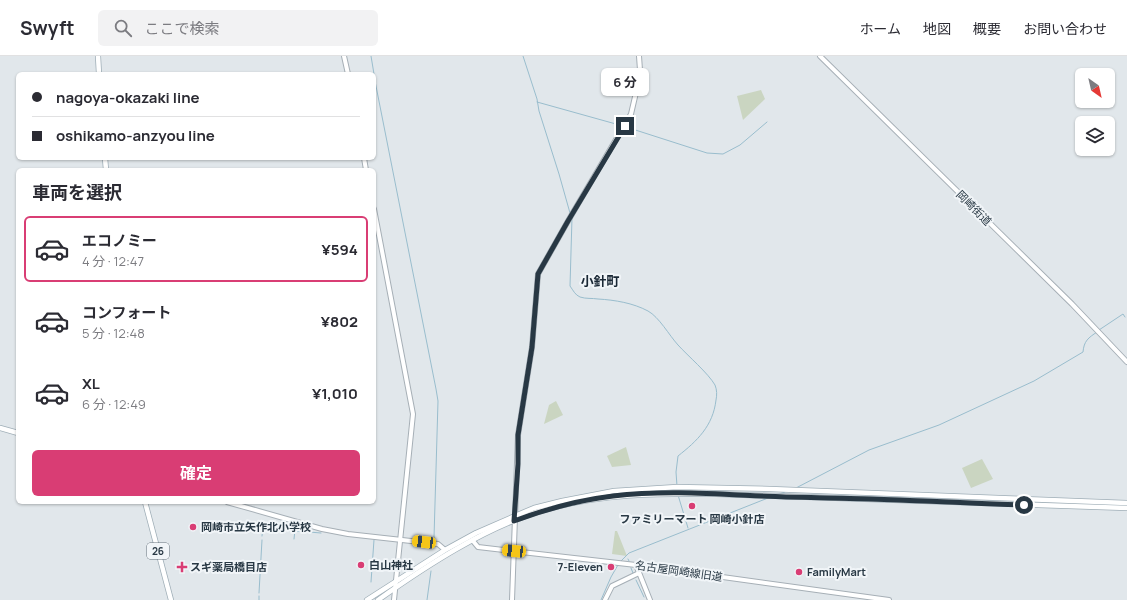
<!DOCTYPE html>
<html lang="ja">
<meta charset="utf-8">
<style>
:root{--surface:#fff;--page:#f2f2f3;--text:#2b2b33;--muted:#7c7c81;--line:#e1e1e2;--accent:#d93d74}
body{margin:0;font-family:Manrope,"Noto Sans JP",sans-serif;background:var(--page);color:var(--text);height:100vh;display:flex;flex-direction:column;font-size:15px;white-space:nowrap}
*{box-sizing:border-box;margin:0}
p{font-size:13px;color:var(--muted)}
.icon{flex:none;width:22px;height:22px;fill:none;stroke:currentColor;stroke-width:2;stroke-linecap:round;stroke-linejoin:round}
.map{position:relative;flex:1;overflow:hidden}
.drawer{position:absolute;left:16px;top:112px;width:360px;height:336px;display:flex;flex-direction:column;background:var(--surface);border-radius:6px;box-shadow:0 1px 3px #0004}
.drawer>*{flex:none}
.guide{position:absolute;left:16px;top:16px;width:360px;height:88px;border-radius:6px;box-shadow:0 1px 3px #0004;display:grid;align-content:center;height:88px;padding:0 16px;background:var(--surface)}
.needle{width:26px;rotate:146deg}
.controls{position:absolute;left:1075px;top:12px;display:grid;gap:8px}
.controls a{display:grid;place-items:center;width:40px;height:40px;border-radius:6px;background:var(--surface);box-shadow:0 1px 3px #0004;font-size:20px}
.end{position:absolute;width:18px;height:18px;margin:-9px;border:5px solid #283844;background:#fff;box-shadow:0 0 0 2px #fff}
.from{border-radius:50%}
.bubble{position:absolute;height:28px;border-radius:6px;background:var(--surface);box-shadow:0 1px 3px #0004;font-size:13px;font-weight:700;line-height:28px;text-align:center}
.car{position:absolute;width:12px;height:24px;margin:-12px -6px;border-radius:5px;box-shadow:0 0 3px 1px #0007;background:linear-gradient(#f5c518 24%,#345 0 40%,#f5c518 0 76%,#345 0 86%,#f5c518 0)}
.guide b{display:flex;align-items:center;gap:14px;height:38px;font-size:15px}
.guide b+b{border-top:1px solid var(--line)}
.guide i{width:10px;height:10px;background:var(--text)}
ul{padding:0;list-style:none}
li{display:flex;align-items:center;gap:12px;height:66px;margin:0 8px 6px;padding:0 8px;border:2px solid transparent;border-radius:6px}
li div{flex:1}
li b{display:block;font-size:15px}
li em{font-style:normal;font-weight:700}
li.current{border-color:var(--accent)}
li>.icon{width:36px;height:36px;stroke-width:1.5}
h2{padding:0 16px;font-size:18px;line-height:48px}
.primary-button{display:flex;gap:8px;margin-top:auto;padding:8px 16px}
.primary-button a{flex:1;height:46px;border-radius:6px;background:var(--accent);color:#fff;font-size:16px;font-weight:700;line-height:46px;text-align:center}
header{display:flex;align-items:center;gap:24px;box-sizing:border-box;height:56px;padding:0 20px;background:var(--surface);border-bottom:1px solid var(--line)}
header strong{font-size:19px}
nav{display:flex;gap:22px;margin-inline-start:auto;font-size:14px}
.search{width:280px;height:36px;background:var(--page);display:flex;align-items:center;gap:10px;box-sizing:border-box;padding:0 14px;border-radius:6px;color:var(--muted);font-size:15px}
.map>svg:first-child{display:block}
.green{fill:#cad5c1}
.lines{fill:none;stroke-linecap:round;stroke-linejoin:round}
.stream{stroke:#99bdcd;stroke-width:1}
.secondary-casing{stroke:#a6afb6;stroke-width:6}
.primary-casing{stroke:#9faeb7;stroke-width:6}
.secondary{stroke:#fff;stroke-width:4}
.primary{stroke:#fff;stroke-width:4.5}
.route{stroke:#283844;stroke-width:5}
.poi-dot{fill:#d93d74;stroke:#f1f5f8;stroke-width:1.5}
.labels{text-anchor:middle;stroke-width:4;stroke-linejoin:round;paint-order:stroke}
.shield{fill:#f1f5f8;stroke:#64717a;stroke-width:1}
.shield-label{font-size:10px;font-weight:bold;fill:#283844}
.street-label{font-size:11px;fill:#283844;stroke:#f1f5f8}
.poi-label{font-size:11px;font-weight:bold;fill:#283844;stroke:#f1f5f8;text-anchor:start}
.quarter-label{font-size:13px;font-weight:bold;fill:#1a2835;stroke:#f1f5f8}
</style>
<header>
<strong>Swyft</strong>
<div class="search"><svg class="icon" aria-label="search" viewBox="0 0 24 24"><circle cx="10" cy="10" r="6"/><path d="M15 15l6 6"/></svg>ここで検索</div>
<nav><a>ホーム</a><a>地図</a><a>概要</a><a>お問い合わせ</a></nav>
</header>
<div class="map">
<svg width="1127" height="544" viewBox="0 0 1127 544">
<rect width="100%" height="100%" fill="#e1e7eb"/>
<g class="green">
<path d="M761 34 765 43 743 64 737 40Z"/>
<path d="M556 345 563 359 544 368 549 349Z"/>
<path d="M626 391 631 409 612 411 607 400Z"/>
<path d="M982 403 993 423 971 432 962 412Z"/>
<path d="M615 475H617L627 500 612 498Z"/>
</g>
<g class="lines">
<g class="stream">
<path d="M371 0 374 18"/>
<path d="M523 0 537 43 539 55 559 118 570 157"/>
<path d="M374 20 436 333 438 345 434 482"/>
<path d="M537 46 623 70"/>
<path d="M626 71 707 97 723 98 740 89 767 66"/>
<path d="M572 162 570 230C573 234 575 239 580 241 586 243 592 242 598 243 615 244 633 247 648 255 659 261 669 279 678 289 688 300 708 317 715 329 717 334 717 339 716 344 713 370 697 385 678 400L676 416 677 430"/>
<path d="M1099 274 1123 258 1125 261"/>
<path d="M796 432 869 394 939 369 1034 325 1083 296C1084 285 1088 282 1097 276"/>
<path d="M779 438 785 436"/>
<path d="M678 439 688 472"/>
<path d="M264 470 295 474 294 483"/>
<path d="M297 475 321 477"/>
<path d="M262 480 263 470"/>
<path d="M628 503 629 505"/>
<path d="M620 506 629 497 768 442"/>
<path d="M631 512 633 517"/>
<path d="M636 524 644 541"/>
<path d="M371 526 374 484"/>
<path d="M259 537 262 484"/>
<path d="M259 544V540"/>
<path d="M427 544 431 515"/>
<path d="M601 544 611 521 618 509"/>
</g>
<g class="secondary-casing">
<g id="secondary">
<path d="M344 0 348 18"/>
<path d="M820 0 1072 248 1127 306"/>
<path d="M364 102 366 114"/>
<path d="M374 153 413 358 394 544"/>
<path d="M227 446 322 473 348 478 438 488 445 494"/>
<path d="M473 485 478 491 636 509 889 544"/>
<path d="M636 509 650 544"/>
<path d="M512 544 518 379 532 291 538 218 568 165 631 58 638 28 640 14 639 0"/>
<path d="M605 544 612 530 639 517"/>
</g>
</g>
<g class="primary-casing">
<g id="primary">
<path d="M98 0 99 18"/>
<path d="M105 102 106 114"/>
<path d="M0 372 18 377"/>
<path d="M145 446 171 544"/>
<path d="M367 544 445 494 476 477 515 460 534 452 562 445 614 435 677 431 770 433 1127 447"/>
<path d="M378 544C426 510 487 470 544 454 600 438 657 437 716 438L1127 452"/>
</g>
</g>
<use href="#secondary" class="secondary"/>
<use href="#primary" class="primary"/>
</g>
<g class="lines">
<path class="route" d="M625 70 568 165 538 218 532 291 518 379V408L514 465C546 453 579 444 613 440 671 433 728 439 786 441 865 442 945 446 1024 449"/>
</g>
<g class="poi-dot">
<circle cx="692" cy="450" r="4"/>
<circle cx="193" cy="471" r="4"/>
<circle cx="361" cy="509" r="4"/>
<path d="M180 505h4v4h4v4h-4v4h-4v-4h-4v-4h4z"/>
<circle cx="611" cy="511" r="4"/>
<circle cx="799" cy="516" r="4"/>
</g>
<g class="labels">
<rect class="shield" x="147" y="487" width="22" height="16" rx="3"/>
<g class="shield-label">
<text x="158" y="499">26</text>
</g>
<g class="street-label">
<text transform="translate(974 152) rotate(45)" y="4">岡崎街道</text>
<text transform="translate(679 515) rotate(8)" y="4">名古屋岡崎線旧道</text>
</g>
<g class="poi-label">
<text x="692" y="467" text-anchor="middle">ファミリーマート 岡崎小針店</text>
<text x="201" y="475">岡崎市立矢作北小学校</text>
<text x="369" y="513">白山神社</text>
<text x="190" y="515">スギ薬局橋目店</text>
<text x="603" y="515" text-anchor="end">7-Eleven</text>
<text x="807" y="520">FamilyMart</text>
</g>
<g class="quarter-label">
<text x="600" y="230">小針町</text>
</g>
</g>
</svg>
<div class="controls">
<a><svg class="needle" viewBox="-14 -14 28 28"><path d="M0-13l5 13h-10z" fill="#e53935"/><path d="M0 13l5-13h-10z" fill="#7c7c81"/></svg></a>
<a><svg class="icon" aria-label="layers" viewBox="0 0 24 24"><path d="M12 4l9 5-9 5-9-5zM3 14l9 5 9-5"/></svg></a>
</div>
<i class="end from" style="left:1024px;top:449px"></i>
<i class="end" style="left:625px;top:70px"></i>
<div class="bubble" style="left:601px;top:12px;width:48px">6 分</div>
<i class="car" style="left:424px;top:486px;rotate:277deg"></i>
<i class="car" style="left:514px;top:495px;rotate:276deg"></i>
<div class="guide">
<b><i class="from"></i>nagoya-okazaki line</b>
<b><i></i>oshikamo-anzyou line</b>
</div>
<section class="drawer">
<h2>車両を選択</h2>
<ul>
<li class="current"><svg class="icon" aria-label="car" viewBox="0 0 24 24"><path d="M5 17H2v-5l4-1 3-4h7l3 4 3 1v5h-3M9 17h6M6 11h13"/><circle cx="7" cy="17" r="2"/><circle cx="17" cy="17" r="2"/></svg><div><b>エコノミー</b><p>4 分 · 12:47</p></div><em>¥594</em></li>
<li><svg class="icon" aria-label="car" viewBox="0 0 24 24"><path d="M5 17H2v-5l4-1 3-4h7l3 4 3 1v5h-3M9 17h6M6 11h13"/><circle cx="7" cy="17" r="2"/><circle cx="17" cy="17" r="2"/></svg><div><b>コンフォート</b><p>5 分 · 12:48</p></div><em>¥802</em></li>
<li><svg class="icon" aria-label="car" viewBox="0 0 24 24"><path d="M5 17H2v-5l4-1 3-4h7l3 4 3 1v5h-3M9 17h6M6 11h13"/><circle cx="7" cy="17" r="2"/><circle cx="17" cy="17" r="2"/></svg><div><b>XL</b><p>6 分 · 12:49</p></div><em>¥1,010</em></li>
</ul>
<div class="primary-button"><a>確定</a></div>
</section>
</div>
